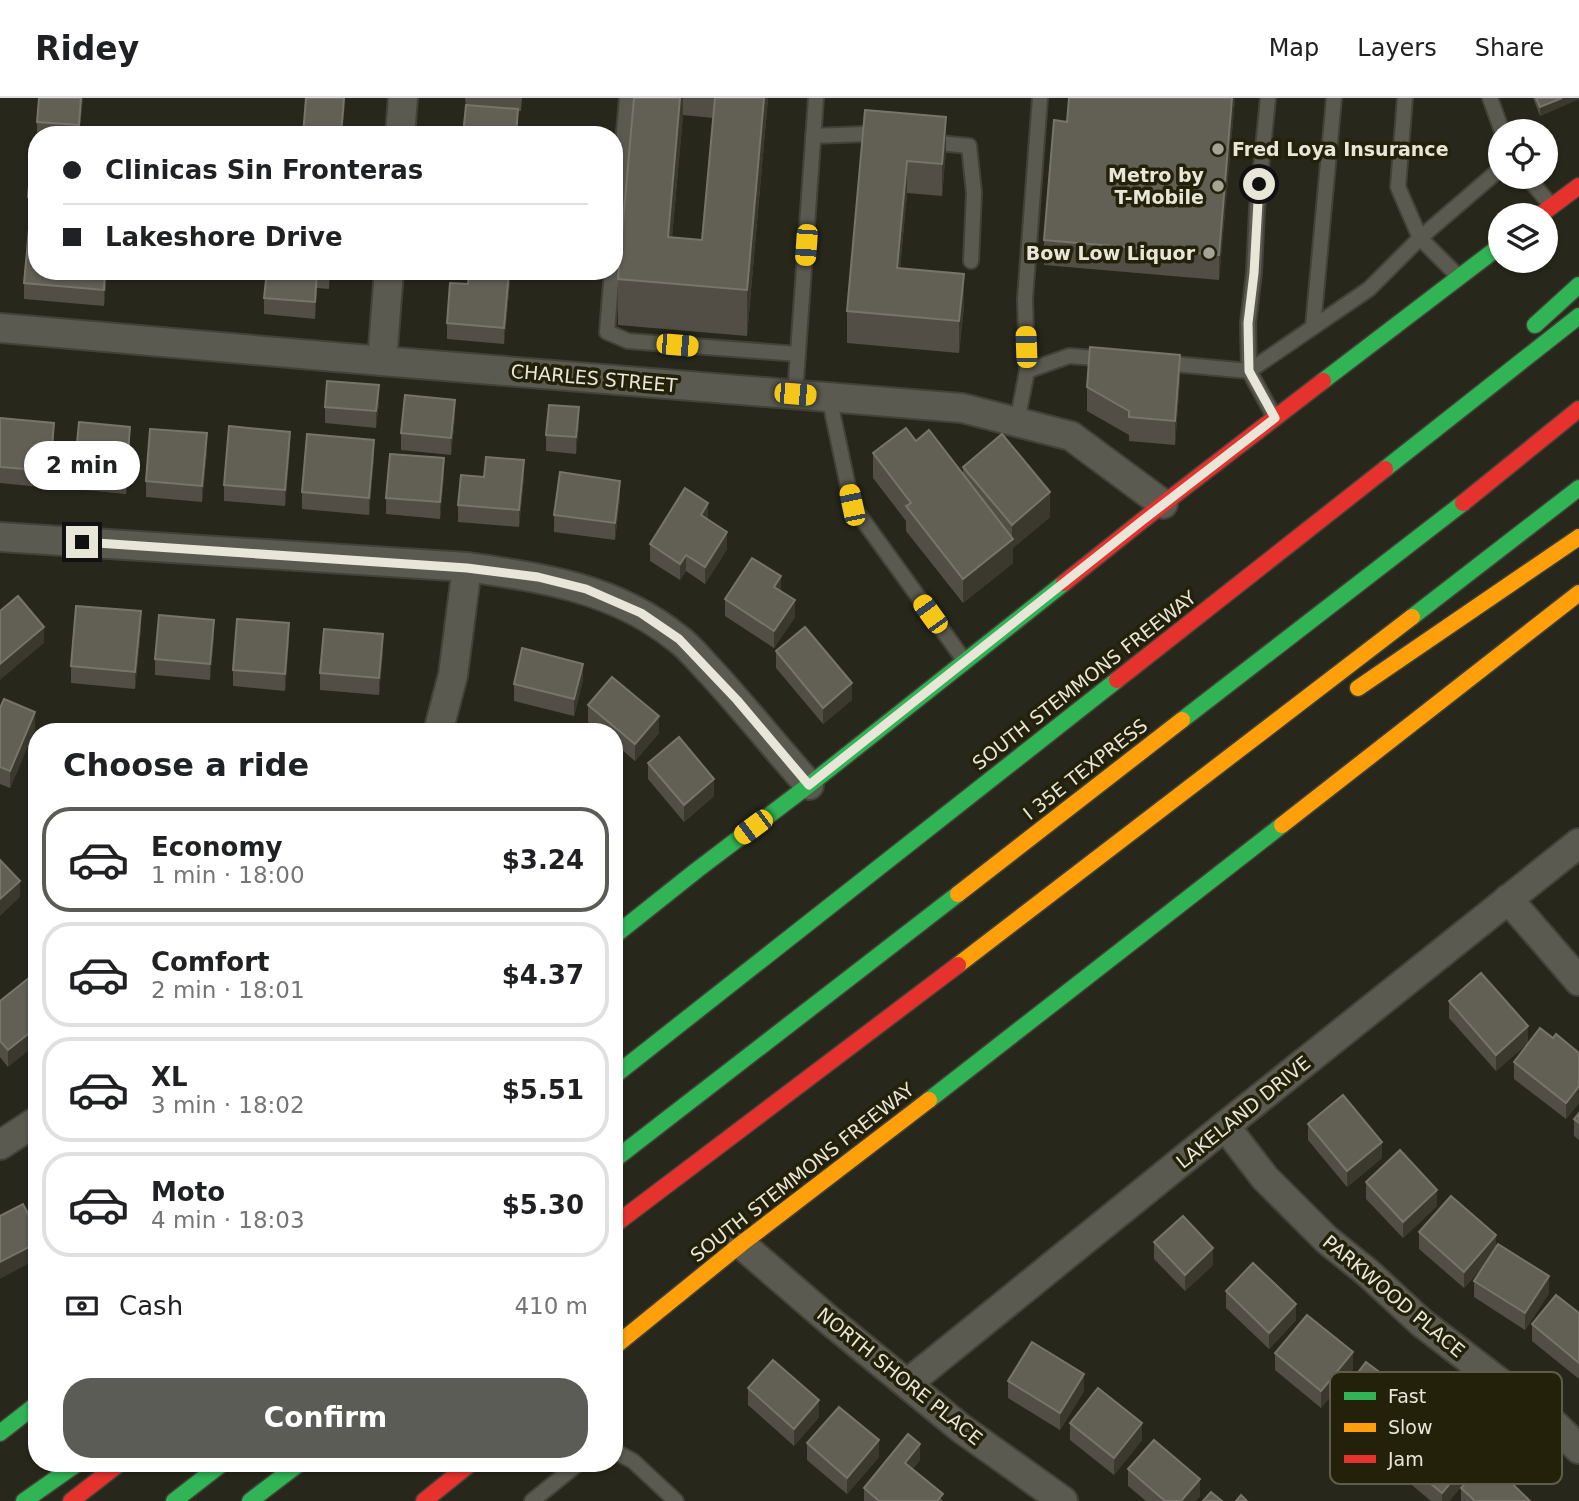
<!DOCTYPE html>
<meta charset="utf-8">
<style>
:root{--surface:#fff;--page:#f6f6f6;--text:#202124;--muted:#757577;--line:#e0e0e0;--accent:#5c5c57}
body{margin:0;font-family:"DejaVu Sans",sans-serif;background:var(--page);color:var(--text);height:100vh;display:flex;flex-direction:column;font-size:26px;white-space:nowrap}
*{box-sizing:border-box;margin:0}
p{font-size:23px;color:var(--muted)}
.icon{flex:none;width:38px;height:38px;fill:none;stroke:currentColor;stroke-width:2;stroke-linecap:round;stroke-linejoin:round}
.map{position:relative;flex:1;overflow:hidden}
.sheet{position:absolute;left:28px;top:625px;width:595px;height:749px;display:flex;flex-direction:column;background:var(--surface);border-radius:28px;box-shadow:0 2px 5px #0004}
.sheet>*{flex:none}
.guide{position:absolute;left:28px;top:28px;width:595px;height:154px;border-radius:28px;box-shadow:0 2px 5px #0004;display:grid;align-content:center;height:154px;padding:0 35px;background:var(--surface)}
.buttons{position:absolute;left:1488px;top:21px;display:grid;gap:14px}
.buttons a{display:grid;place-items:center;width:70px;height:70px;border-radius:50%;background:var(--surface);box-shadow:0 2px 5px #0004;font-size:35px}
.end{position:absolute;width:32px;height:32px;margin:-16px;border:9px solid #e8e6d9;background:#111;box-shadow:0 0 0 4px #111}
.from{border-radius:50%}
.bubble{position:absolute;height:49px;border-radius:24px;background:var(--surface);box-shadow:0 2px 5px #0004;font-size:23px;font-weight:700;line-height:49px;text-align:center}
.car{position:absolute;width:21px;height:42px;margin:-21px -10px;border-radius:9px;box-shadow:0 0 5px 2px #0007;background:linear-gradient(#f5c518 24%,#345 0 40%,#f5c518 0 76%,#345 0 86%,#f5c518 0)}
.guide b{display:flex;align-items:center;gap:24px;height:66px;font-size:26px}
.guide b+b{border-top:2px solid var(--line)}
.guide i{width:18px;height:18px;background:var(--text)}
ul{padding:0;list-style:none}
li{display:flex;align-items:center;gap:21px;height:105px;margin:0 14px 10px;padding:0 21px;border:4px solid var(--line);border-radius:28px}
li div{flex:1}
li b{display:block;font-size:26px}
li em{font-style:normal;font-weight:700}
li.active{border-color:var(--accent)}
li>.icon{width:63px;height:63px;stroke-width:1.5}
h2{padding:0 35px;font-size:32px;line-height:84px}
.pay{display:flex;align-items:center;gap:18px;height:77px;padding:0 35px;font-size:26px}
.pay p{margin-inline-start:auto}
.cta{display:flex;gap:14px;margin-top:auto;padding:14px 35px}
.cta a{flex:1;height:80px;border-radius:28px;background:var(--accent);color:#fff;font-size:28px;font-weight:700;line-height:80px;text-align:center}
header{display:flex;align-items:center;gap:42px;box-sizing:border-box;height:98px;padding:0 35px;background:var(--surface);border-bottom:2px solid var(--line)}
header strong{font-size:33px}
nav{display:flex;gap:38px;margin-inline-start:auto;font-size:24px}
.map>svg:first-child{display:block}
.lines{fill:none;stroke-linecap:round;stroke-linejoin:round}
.lane-casing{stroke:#434239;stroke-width:18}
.street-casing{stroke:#434239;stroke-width:32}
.fast-casing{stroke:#434239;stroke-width:19}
.slow-casing{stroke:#434239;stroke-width:19}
.jam-casing{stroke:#434239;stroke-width:19}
.lane{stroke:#5b5a51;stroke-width:14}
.street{stroke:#5b5a51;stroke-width:28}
.fast{stroke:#30b455;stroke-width:16}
.slow{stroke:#ff9f0a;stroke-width:16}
.jam{stroke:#e5322d;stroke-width:16}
.wall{fill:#524e45;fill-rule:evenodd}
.shaded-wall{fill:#3b382e}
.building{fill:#625f55;stroke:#77746a;stroke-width:2}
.route{stroke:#e8e6d9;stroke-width:9}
.poi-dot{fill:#a5a396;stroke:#24210b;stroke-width:2.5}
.labels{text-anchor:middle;stroke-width:7;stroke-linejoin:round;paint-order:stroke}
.poi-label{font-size:19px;font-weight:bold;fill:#e8e6d9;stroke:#24210b;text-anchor:end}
.street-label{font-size:19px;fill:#e8e6d9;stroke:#24210b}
.key{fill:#24210b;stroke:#5f5c49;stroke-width:2}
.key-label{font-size:19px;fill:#e8e6d9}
</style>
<header>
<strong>Ridey</strong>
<nav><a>Map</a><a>Layers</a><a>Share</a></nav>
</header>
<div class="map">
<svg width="1579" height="1403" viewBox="0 0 1579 1403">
<rect width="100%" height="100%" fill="#28271b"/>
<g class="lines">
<g class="lane-casing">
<g id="lane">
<path d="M1405 0 1398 89 1420 140 1458 178"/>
<path d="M1490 0 1502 33"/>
<path d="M813 38 864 36 881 38"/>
<path d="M929 44 969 48 974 95 971 163"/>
<path d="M1527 79 1551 107"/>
<path d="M614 150 627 0"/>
<path d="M612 173 607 234 628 243 798 256"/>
<path d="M1313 229 1334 0"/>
<path d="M1163 265 1249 273 1275 320"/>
<path d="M1027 273 1025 201 1040 0"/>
<path d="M1249 273 1369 191 1420 140 1500 71"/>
<path d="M1249 273 1248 225 1254 175 1257 110 1268 0"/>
<path d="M795 297 816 0"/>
<path d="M829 299 852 407 964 562"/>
<path d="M1017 324 1027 273 1069 258 1108 261"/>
<path d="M614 1353 633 1363 676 1403"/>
<path d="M532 1403 579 1365"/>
</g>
</g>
<g class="street-casing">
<g id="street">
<path d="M400 37 403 0"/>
<path d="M0 230 382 263 962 310 1071 338 1163 406"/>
<path d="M382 263 389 173"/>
<path d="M0 439 467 469C543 480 615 490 677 540 690 549 700 563 711 574 745 611 776 650 809 687"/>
<path d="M438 634 453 577 467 469"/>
<path d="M1508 801 1579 883"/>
<path d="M1225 1028 1265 1080 1327 1142 1368 1175 1422 1225 1555 1327 1579 1351"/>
<path d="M0 1047 37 1023"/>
<path d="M741 1146 829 1222 962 1331 1063 1403"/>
<path d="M908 1285 1225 1028 1579 745"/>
</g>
</g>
<g class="fast-casing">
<g id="fast">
<path d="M1535 227 1579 187"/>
<path d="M1323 283 1500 148"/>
<path d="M1385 371 1579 218"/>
<path d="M1412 519 1579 390"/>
<path d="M1182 622 1463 405"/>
<path d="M614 838 697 772 809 687 1064 485"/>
<path d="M614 978 1117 582"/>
<path d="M929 1002 1282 727"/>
<path d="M614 1062 958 796"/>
<path d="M0 1335 37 1306"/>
<path d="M24 1403 78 1365"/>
<path d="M174 1403 223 1365"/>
<path d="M250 1403 300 1365"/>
</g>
</g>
<g class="slow-casing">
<g id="slow">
<path d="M1358 590 1579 439"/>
<path d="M1282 727 1579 495"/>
<path d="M958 796 1182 622"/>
<path d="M958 867 1412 519"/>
<path d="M614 1249 741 1146 929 1002"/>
</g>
</g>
<g class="jam-casing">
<g id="jam">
<path d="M1540 117 1579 88"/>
<path d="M1463 405 1579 311"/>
<path d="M1064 485 1163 406 1323 283"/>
<path d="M1117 582 1385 371"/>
<path d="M614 1127 958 867"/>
<path d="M71 1403 120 1365"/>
<path d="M424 1403 471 1365"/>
</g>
</g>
<use href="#lane" class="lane"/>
<use href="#street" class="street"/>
<use href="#fast" class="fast"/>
<use href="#slow" class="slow"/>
<use href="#jam" class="jam"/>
</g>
<g class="wall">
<path d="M83 0 79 37H37V24Z"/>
<path d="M465 0H522L521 13H518V28L466 8Z"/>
<path d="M634 0H768L747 238 618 227V181ZM683 17 713 20 702 142 672 139Z"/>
<path d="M1069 0H1235L1219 182 1044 167V142L1067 24Z"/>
<path d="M1533 0H1579V1L1540 18Z"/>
<path d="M865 12 946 51 942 98 907 95 900 171 964 208 959 255 847 245V213Z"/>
<path d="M37 45V117L28 116V99Z"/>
<path d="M37 173H107L104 208 24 201V185Z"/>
<path d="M267 173H330L329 191 317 190 315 221 264 216V200Z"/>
<path d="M469 173H511L504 246 447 241V225L468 186Z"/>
<path d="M1180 281 1175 347 1129 343V337L1087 313V289Z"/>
<path d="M379 304 376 330 325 325V309Z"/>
<path d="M455 319 451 357 401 352V335Z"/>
<path d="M0 320 54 342 50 390 0 385Z"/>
<path d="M579 326 576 356 546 353V337Z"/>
<path d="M916 343 963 376V369L1050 419 1013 450V465L963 505 906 433V423L873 380V355Z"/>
<path d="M130 345 126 396 74 391V375Z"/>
<path d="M290 350 285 408 224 403V387Z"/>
<path d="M207 352 202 404 146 399V383Z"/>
<path d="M374 359 369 417 302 411V394Z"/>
<path d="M444 377 440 421 386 416V400Z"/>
<path d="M484 379H524L519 429 458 424V407Z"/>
<path d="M620 399 615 442 554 434V417Z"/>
<path d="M708 421 727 451 705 486 686 473 680 482 650 463V446Z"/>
<path d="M725 501 795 519 774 550 725 518Z"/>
<path d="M141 530 135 591 71 585V568Z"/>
<path d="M214 538 210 582 155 577V561Z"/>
<path d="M289 542 285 593 233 588V572Z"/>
<path d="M383 553 379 597 320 592V575Z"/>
<path d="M776 553 852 602 823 626 776 570Z"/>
<path d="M583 582 574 618 514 603V586Z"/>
<path d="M588 607 659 635 635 663 614 645V634H600L588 624Z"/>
<path d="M0 610 35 631 10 690 0 686Z"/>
<path d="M648 665 714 698 684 724 648 681Z"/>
<path d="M37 890 8 969 0 959V903Z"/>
<path d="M1449 903 1528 945 1496 973 1449 920Z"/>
<path d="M1553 940 1579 955V1005L1566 1021 1514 981V964Z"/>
<path d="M1579 1015V1042L1574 1038V1021Z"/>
<path d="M1308 1026 1382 1060 1347 1089 1308 1042Z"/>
<path d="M1366 1084 1437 1108 1403 1140 1366 1101Z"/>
<path d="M1419 1134 1496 1149 1549 1195 1525 1232 1474 1199V1183L1485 1166 1464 1190 1419 1151Z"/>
<path d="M1154 1144 1213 1167 1185 1193 1154 1161Z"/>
<path d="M1226 1193 1296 1222 1269 1251 1226 1210Z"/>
<path d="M1579 1215V1281L1532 1243V1226Z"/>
<path d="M1275 1255 1353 1271 1321 1310 1275 1272Z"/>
<path d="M1008 1283 1084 1293 1060 1332 1008 1300Z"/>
<path d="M748 1290 819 1319 794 1348 748 1307Z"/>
<path d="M1337 1302 1414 1317 1385 1355 1337 1318Z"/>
<path d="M1070 1325 1142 1342 1114 1377 1070 1342Z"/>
<path d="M807 1345 879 1359 847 1396 807 1362Z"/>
<path d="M1394 1355 1475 1372 1449 1403H1431L1394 1372Z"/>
<path d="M920 1362 913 1371 943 1403H864V1390Z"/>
<path d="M1128 1371 1200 1398 1195 1403H1146L1128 1388Z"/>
<path d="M1461 1390 1530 1403H1461Z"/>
</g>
<g class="shaded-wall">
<path d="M81 0H83L79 37V27Z"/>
<path d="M344 0H345V5L342 37H341Z"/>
<path d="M680 0H683V17L668 185V139Z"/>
<path d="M764 0H768L747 238V192Z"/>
<path d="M1232 0H1235L1219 182V157Z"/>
<path d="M1562 0H1579V1L1540 18V9Z"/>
<path d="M946 19V51L942 98V66Z"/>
<path d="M907 63V95L897 203V170Z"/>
<path d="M105 173H107L104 208V192Z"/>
<path d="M317 173V190L315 221V204Z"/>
<path d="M509 173H511L504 246V230Z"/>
<path d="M964 176V208L959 255V223Z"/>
<path d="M1180 257V281L1175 347V323Z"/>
<path d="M379 287V304L376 330V313Z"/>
<path d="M455 302V319L451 357V340Z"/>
<path d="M579 309V326L576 356V339Z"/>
<path d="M54 325V342L50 390V373Z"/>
<path d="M130 329V345L126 396V379Z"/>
<path d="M290 334V350L285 408V392Z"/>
<path d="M207 335V352L202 404V388Z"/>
<path d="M374 342V359L369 417V400Z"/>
<path d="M444 360V377L440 421V404Z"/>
<path d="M524 362V379L519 429V412Z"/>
<path d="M620 383V399L615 442V425Z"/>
<path d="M1050 394V419L1013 450V465L963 505V481L1012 442V427Z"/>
<path d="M708 405V421L701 417Z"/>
<path d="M727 434V451L705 486V469Z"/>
<path d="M686 457V473L680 482V466Z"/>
<path d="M781 478V495L774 489Z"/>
<path d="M795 502V519L774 550V533Z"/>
<path d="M141 513V530L135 591V574Z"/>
<path d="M214 522V538L210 582V566Z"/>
<path d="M289 525V542L285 593V576Z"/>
<path d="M44 529V545L0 582V566Z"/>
<path d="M383 536V553L379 597V580Z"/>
<path d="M583 566V582L574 618V601Z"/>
<path d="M852 585V602L823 626V610Z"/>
<path d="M35 614V631L10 690V673Z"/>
<path d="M659 618V635L635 663V646Z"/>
<path d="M714 681V698L684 724V707Z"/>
<path d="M20 783V799L0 818V801Z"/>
<path d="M1528 928V945L1496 973V957Z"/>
<path d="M37 929V946L8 969V952Z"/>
<path d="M1579 988V1005L1566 1021V1005Z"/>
<path d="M1382 1044V1060L1347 1089V1073Z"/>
<path d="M1437 1092V1108L1403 1140V1124Z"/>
<path d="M1496 1137V1154L1464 1190V1174Z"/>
<path d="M37 1145V1161L0 1181V1164Z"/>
<path d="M1213 1150V1167L1185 1193V1177Z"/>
<path d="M1549 1178V1195L1525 1232V1215Z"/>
<path d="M1296 1206V1222L1269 1251V1235Z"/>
<path d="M1353 1254V1271L1321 1310V1293Z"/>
<path d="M1084 1276V1293L1060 1332V1315Z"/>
<path d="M1414 1300V1317L1385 1355V1338Z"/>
<path d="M819 1302V1319L794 1348V1331Z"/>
<path d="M1142 1325V1342L1114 1377V1360Z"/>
<path d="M879 1342V1359L847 1396V1380Z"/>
<path d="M920 1346V1362L905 1381V1365Z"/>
<path d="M1475 1356V1372L1449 1403H1442V1395Z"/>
<path d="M1200 1381V1398L1195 1403H1181Z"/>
</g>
<g class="building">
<path d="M39 0H81L79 27 37 24Z"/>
<path d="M306 0H344L341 37H303Z"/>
<path d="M634 0H680L668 139 702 142 715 0H764L747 192 618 181Z"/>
<path d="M1069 0H1232L1219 157 1044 142 1054 22 1067 24Z"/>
<path d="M1536 0H1562L1540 9Z"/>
<path d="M466 7 518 11 516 37H463Z"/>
<path d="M865 12 946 19 942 66 907 63 897 170 964 176 959 223 847 213Z"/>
<path d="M33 44 37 45V100L28 99Z"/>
<path d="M30 120H37V173H105L104 192 24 185Z"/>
<path d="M267 173H317L315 204 264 200Z"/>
<path d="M469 173H509L504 230 447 225 450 185 468 186Z"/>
<path d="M1090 249 1180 257 1175 323 1129 319V313L1087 289Z"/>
<path d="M327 283 379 287 376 313 325 309Z"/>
<path d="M405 297 455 302 451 340 401 335Z"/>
<path d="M549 307 579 309 576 339 546 337Z"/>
<path d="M0 320 54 325 50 373 0 369Z"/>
<path d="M79 324 130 329 126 379 74 375Z"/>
<path d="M229 328 290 334 285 392 224 387Z"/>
<path d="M906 330 916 343 929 332 1013 441 963 481 906 408 911 405 873 355Z"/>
<path d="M150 331 207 335 202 388 146 383Z"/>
<path d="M307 336 374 342 369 400 302 394Z"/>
<path d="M1002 336 1050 394 1012 427 963 369Z"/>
<path d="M390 356 444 360 440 404 386 400Z"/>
<path d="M486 359 524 362 519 412 458 407 461 377 484 379Z"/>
<path d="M560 374 620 383 615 425 554 417Z"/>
<path d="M685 390 708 405 701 417 727 434 705 469 686 457 680 466 650 446Z"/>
<path d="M752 460 781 478 774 489 795 502 774 533 725 501Z"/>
<path d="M18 498 44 529 0 566V513Z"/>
<path d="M76 508 141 513 135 574 71 568Z"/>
<path d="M159 517 214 522 210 566 155 561Z"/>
<path d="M237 521 289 525 285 576 233 572Z"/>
<path d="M805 529 852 585 823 610 776 553Z"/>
<path d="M324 531 383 536 379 580 320 575Z"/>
<path d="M522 550 583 566 574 601 514 586Z"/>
<path d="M612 579 659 618 635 646 588 607Z"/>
<path d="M4 601 35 614 10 673 0 669V610Z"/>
<path d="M679 639 714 681 684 707 648 665Z"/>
<path d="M0 762 20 783 0 801Z"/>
<path d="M1481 875 1528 928 1496 957 1449 903Z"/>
<path d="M29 880 37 890V929L8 952 0 943V903Z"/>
<path d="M1540 930 1553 940 1556 936 1579 955V988L1566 1005 1514 964Z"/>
<path d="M1343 997 1382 1044 1347 1073 1308 1026Z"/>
<path d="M1579 1015V1025L1574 1021Z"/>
<path d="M1400 1052 1437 1092 1403 1124 1366 1084Z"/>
<path d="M1451 1098 1496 1137 1464 1174 1419 1134Z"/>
<path d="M23 1106 37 1133V1145L0 1164V1118Z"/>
<path d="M1183 1118 1213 1150 1185 1177 1154 1144Z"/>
<path d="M1498 1146 1549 1178 1525 1215 1474 1183Z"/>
<path d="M1253 1165 1296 1206 1269 1235 1226 1193Z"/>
<path d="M1556 1197 1579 1215V1265L1532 1226Z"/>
<path d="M1307 1217 1353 1254 1321 1293 1275 1255Z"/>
<path d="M1032 1244 1084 1276 1060 1315 1008 1283Z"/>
<path d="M773 1262 819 1302 794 1331 748 1290Z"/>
<path d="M1366 1264 1414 1300 1385 1338 1337 1302Z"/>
<path d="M1098 1290 1142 1325 1114 1360 1070 1325Z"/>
<path d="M839 1309 879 1342 847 1380 807 1345Z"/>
<path d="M1428 1315 1475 1356 1442 1395 1394 1355Z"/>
<path d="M908 1336 920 1346 905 1365 943 1396 937 1403H879L864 1390Z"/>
<path d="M1154 1342 1200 1381 1181 1403H1165L1128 1371Z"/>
<path d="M1488 1362 1530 1403H1475L1461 1390Z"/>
<path d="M1211 1394 1222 1403H1203Z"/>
<path d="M1241 1397 1247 1403H1236Z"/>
</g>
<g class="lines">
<path class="route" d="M82 444 467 470 538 479 586 491 641 515 679 541 737 602 809 687 1143 422 1275 320 1249 273 1248 225 1254 175 1259 86"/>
</g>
<g class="poi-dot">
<circle cx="1218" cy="51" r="7"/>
<circle cx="1218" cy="88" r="7"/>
<circle cx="1209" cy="155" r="7"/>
</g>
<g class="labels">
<g class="poi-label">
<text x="1232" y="58" text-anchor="start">Fred Loya Insurance</text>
<text x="1204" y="84">Metro by<tspan x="1204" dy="22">T-Mobile</tspan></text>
<text x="1195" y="162">Bow Low Liquor</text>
</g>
<g class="street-label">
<text transform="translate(594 280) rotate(5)" y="7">CHARLES STREET</text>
<text transform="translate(1084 582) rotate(-38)" y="7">SOUTH STEMMONS FREEWAY</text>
<text transform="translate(1085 671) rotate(-38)" y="7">I 35E TEXPRESS</text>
<text transform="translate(1243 1014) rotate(-39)" y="7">LAKELAND DRIVE</text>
<text transform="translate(802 1074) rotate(-38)" y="7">SOUTH STEMMONS FREEWAY</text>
<text transform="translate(1394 1198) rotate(40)" y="7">PARKWOOD PLACE</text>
<text transform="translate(900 1278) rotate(39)" y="7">NORTH SHORE PLACE</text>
</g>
</g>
<rect x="1330" y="1274" width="232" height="112" rx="10" class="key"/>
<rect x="1344" y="1294" width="32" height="8" fill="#30b455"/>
<rect x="1344" y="1325" width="32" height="9" fill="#ff9f0a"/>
<rect x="1344" y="1357" width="32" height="8" fill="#e5322d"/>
<g class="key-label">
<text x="1388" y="1305">Fast</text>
<text x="1388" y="1336">Slow</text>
<text x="1388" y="1368">Jam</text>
</g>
</svg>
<div class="buttons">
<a><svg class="icon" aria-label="locate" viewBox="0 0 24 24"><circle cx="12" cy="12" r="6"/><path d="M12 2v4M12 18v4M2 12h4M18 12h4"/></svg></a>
<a><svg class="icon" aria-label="layers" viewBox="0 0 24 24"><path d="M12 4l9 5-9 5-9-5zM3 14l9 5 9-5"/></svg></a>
</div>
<i class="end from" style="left:1259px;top:86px"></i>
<i class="end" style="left:82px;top:444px"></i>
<div class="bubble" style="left:24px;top:343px;width:116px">2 min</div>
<i class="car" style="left:806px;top:147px;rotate:184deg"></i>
<i class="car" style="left:677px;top:247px;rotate:95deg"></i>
<i class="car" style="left:1026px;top:249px;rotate:358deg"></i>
<i class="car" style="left:795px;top:296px;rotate:95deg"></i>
<i class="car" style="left:852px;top:407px;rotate:348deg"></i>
<i class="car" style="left:930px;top:516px;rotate:324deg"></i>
<i class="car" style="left:753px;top:729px;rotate:233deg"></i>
<div class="guide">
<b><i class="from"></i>Clinicas Sin Fronteras</b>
<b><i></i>Lakeshore Drive</b>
</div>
<section class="sheet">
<h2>Choose a ride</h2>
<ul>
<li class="active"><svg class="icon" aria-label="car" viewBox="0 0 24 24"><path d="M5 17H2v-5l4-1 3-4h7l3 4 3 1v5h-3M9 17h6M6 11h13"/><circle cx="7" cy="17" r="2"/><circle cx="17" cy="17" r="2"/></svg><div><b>Economy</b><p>1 min · 18:00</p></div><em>$3.24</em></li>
<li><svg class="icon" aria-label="car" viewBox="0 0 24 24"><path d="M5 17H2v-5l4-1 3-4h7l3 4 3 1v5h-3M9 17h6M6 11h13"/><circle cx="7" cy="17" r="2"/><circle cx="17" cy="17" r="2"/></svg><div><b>Comfort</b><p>2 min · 18:01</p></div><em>$4.37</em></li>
<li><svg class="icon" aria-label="car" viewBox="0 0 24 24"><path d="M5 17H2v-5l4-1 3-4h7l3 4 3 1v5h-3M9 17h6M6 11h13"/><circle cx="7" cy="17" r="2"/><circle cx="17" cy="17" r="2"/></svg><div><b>XL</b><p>3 min · 18:02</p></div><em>$5.51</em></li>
<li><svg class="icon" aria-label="car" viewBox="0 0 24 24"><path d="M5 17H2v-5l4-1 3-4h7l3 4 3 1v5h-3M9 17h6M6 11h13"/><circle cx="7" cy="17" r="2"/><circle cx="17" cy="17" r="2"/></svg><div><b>Moto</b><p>4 min · 18:03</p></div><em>$5.30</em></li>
</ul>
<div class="pay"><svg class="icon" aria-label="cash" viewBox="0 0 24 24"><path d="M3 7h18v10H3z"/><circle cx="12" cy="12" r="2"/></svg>Cash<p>410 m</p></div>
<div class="cta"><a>Confirm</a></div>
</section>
</div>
